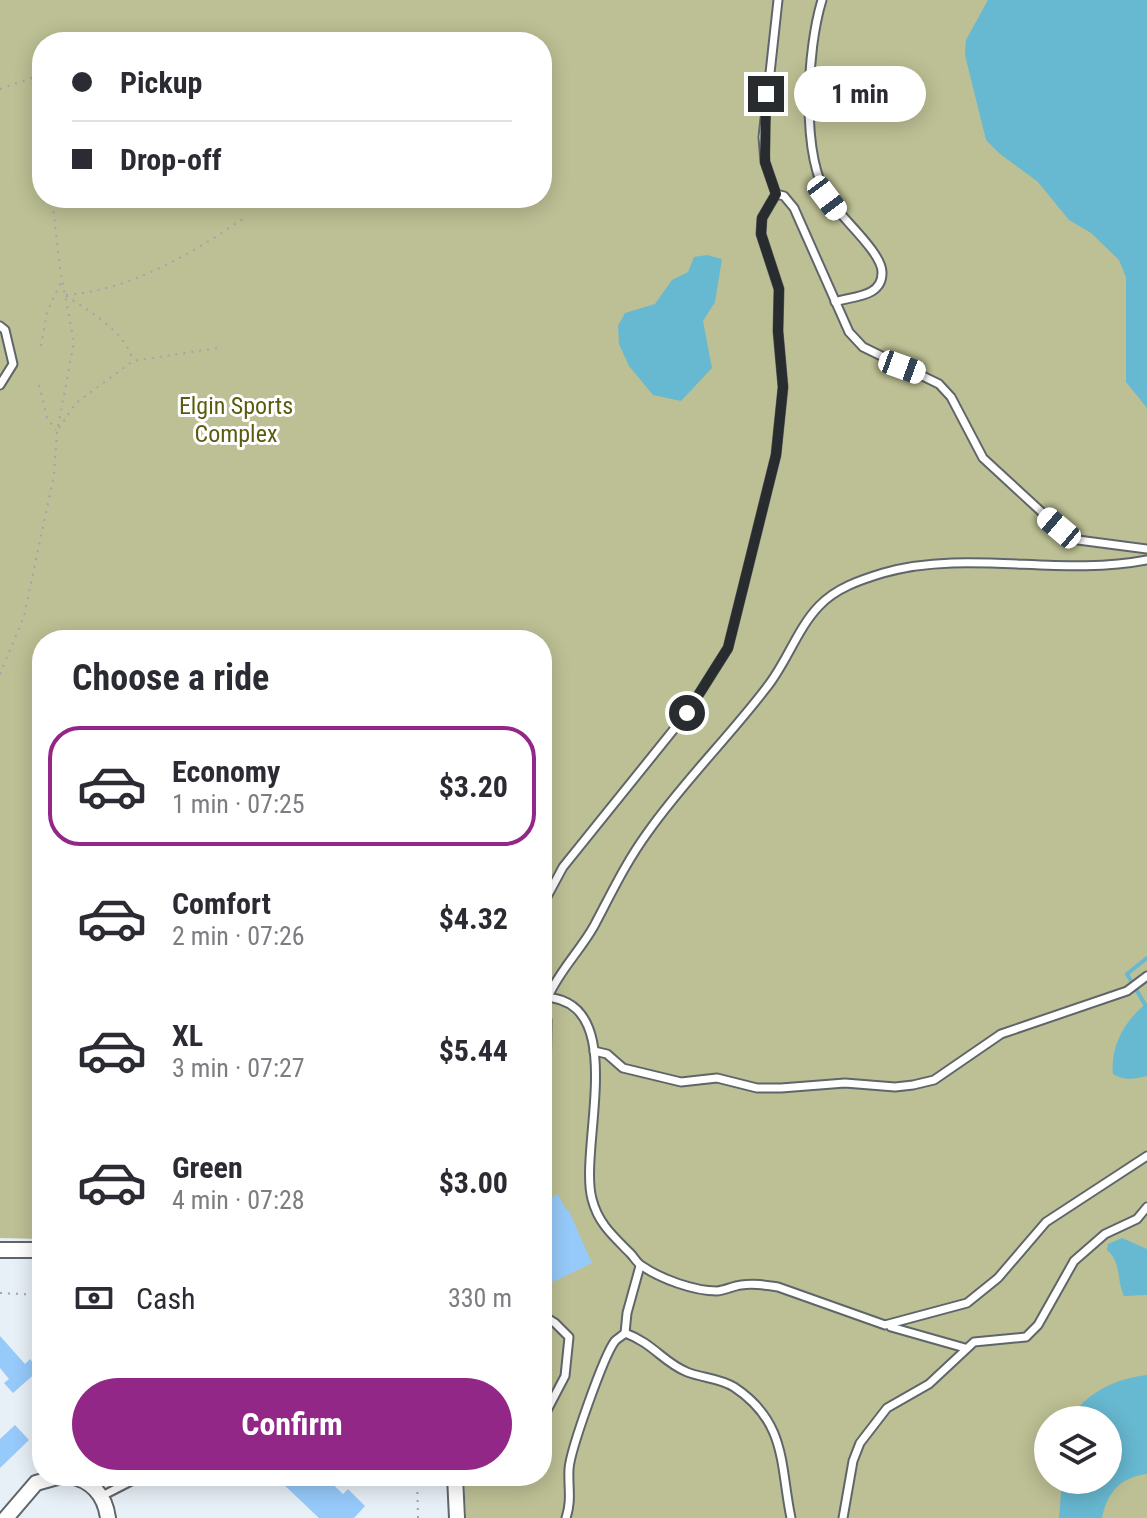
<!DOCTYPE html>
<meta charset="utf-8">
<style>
:root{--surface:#fff;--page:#f2f2f3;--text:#2b2b33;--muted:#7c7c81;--line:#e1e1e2;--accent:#932788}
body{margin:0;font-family:"Roboto Condensed",sans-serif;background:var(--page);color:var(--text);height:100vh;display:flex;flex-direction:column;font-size:30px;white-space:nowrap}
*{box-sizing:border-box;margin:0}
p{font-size:26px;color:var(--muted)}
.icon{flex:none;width:44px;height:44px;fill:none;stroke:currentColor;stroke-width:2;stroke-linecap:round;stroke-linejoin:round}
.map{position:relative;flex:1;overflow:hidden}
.panel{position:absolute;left:32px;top:630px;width:520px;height:856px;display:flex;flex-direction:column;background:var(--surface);border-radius:32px;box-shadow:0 4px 20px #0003}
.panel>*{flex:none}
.banner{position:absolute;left:32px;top:32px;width:520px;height:176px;border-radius:32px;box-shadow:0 4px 20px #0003;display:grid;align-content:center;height:176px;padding:0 40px;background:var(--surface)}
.fabs{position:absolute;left:1034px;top:1406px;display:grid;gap:16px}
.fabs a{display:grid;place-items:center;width:88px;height:88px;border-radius:50%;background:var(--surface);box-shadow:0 4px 20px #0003;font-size:40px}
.end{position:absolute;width:36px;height:36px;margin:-18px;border:10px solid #292c2f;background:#fff;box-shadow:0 0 0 4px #fff}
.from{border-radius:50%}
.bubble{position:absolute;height:56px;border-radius:28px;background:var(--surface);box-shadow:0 4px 20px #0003;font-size:26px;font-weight:700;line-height:56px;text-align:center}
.car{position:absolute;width:24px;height:48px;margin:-24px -12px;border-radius:10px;box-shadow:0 0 6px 2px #0007;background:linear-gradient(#fff 24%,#345 0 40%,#fff 0 76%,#345 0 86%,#fff 0)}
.banner b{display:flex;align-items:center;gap:28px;height:76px;font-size:30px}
.banner b+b{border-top:2px solid var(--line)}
.banner i{width:20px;height:20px;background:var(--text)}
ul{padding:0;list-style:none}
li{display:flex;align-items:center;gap:24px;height:120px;margin:0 16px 12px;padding:0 24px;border:4px solid transparent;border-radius:32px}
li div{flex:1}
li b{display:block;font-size:30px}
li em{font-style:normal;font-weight:700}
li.selected{border-color:var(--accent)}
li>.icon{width:72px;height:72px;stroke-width:1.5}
h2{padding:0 40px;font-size:36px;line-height:96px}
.pay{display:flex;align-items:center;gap:20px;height:88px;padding:0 40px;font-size:30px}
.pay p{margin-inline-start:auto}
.action{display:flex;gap:16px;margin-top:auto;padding:16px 40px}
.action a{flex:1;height:92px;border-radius:48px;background:var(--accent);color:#fff;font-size:32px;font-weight:700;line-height:92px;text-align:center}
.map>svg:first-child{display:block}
.green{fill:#bdc094;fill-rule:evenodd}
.water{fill:#67b8d1}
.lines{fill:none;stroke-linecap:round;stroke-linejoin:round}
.stream{stroke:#67b8d1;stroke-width:4}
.building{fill:#96cafa}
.service-casing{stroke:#5f666b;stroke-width:11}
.minor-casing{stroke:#5f666b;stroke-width:18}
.path{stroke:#9fa5ab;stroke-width:2;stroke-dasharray:2 6;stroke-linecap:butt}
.service{stroke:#fff;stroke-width:7}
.minor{stroke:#fff;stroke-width:14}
.route{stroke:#292c2f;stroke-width:10}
.labels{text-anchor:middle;stroke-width:6;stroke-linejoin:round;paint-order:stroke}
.park-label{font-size:24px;fill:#5b5c0f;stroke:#fff}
</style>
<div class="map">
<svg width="1147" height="1518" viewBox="0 0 1147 1518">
<rect width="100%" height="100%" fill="#e8f0f7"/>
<path class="green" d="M0 0H1147V1518H466L464 1476H542V640H42V1239L0 1238ZM42 42H542V198H42ZM1048 1420H1108V1480H1048Z"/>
<g class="water">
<path d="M988 0H1147V408L1126 382V277L1119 260 1091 233 1069 220 1038 182 1000 154 986 140 965 55 966 40Z"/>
<path d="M707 255 722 259 715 302 703 321 712 368 681 401 653 395 629 366 619 344 618 326 625 313 655 304 672 280 688 272 694 257Z"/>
<path d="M1147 1003V1076C1135 1079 1124 1081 1113 1074 1110 1046 1125 1020 1147 1003Z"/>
<path d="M1122 1238 1147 1249V1295L1124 1296C1116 1279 1122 1263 1107 1250L1108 1244Z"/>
<path d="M1147 1375V1474C1120 1477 1107 1493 1102 1518H1059L1062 1480H1108V1420H1071C1083 1393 1118 1378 1147 1375Z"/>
</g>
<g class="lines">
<path class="stream" d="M1147 958 1127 974 1147 1008"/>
</g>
<g class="building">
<path d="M558 1194 566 1210 568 1209 592 1263 553 1282 551 1277 542 1282V1202Z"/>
<path d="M0 1336 25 1364 30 1359 39 1370 13 1393 4 1383 9 1379 0 1368Z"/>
<path d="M15 1425 29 1440 0 1468V1439Z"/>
<path d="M287 1476H324L343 1494 348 1489 365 1506 354 1518H319L281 1482Z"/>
</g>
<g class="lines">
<g class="service-casing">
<g id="service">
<path d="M822 0C807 49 800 155 829 199 840 217 883 253 882 273 882 298 851 296 835 302"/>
<path d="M776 194 765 162 763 137 778 0"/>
<path d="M0 326 5 330 13 364 0 385"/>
<path d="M542 906 563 867 687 713 728 648 776 455 783 387 778 331 779 289 761 234 762 218 776 194 784 196 794 208 849 332 863 347 939 384 951 397 983 458 1059 528 1078 540 1147 549"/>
<path d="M542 997C632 998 578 1147 592 1199 598 1223 613 1236 630 1253 634 1257 637 1263 642 1266 661 1279 694 1291 717 1291 726 1290 733 1286 741 1285 754 1283 766 1285 778 1287L885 1325 967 1303 998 1278 1046 1222 1147 1156"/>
<path d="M548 997C559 971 580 951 594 926 611 894 626 862 648 832 684 781 729 737 767 687 787 662 797 629 819 606 836 588 860 580 883 573 967 549 1060 577 1147 560"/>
<path d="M542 1018 547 1020 545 1157 542 1162"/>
<path d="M594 1051 607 1054 623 1068 681 1082 717 1078 757 1088H781L845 1083 895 1087 913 1085 934 1080 1001 1034 1127 991 1147 976"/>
<path d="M542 1315 555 1323 569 1337 565 1376 542 1420"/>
<path d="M891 1327 965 1348"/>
<path d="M625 1333C653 1343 664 1363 687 1372 702 1378 720 1378 734 1387 787 1422 780 1465 791 1518"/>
<path d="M102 1496 141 1476"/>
<path d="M566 1518C572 1500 568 1487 569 1469 570 1451 604 1355 615 1341 618 1338 622 1336 625 1333L627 1313 640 1266"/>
<path d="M843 1518 853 1461 860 1443 887 1408 929 1384 974 1342 1026 1337 1038 1325 1074 1261 1105 1234 1137 1219 1147 1207"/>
</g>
</g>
<g class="minor-casing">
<g id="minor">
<path d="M0 1250H42"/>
<path d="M69 1476C92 1480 105 1496 108 1518"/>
<path d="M455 1476 457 1518"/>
<path d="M6 1518 36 1483 61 1476"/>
</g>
</g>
<g class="path">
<path d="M0 89 35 77 42 92"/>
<path d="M66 295C134 289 191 254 247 216"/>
<path d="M66 296C88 310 126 332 132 359"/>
<path d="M41 346 47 312 61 282"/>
<path d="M39 385 47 418 56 430"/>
<path d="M59 428 76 403 133 361 218 348"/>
<path d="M0 674 24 616 54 475 57 432 74 342 60 269 52 198"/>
<path d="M0 1293 42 1295"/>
<path d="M417 1476 418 1518"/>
</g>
<use href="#service" class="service"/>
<use href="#minor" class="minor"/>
</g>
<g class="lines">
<path class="route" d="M687 713 728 648 776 455 783 387 778 331 779 289 761 234 762 218 776 194 765 162 766 94"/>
</g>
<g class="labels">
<g class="park-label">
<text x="236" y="414">Elgin Sports<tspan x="236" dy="28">Complex</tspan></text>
</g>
</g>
</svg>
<div class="fabs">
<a><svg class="icon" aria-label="layers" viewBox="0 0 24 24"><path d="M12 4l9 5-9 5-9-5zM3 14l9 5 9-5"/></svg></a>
</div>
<i class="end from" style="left:687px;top:713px"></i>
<i class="end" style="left:766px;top:94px"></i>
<div class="bubble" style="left:794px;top:66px;width:132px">1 min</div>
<i class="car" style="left:827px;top:198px;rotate:143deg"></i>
<i class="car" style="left:902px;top:367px;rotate:110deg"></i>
<i class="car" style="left:1059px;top:528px;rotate:310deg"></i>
<div class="banner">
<b><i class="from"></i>Pickup</b>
<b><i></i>Drop-off</b>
</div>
<section class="panel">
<h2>Choose a ride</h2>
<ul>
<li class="selected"><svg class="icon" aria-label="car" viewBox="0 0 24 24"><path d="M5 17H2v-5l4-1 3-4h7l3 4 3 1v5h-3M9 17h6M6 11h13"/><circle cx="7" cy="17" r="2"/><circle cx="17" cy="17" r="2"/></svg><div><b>Economy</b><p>1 min · 07:25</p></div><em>$3.20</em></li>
<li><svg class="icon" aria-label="car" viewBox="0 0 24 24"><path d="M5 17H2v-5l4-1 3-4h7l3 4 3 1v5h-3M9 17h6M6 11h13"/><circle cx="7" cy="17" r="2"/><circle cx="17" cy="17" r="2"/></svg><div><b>Comfort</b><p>2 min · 07:26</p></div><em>$4.32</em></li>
<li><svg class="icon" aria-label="car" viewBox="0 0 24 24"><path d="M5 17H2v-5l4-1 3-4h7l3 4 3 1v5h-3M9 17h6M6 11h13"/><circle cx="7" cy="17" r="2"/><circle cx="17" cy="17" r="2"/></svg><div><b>XL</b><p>3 min · 07:27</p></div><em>$5.44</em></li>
<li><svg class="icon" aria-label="car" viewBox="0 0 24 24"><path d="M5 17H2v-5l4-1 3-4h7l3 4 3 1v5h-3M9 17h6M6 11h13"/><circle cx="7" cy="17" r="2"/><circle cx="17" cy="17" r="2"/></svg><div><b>Green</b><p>4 min · 07:28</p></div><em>$3.00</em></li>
</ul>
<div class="pay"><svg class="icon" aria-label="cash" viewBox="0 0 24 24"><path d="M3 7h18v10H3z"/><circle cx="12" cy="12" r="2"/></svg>Cash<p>330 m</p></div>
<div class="action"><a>Confirm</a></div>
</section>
</div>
